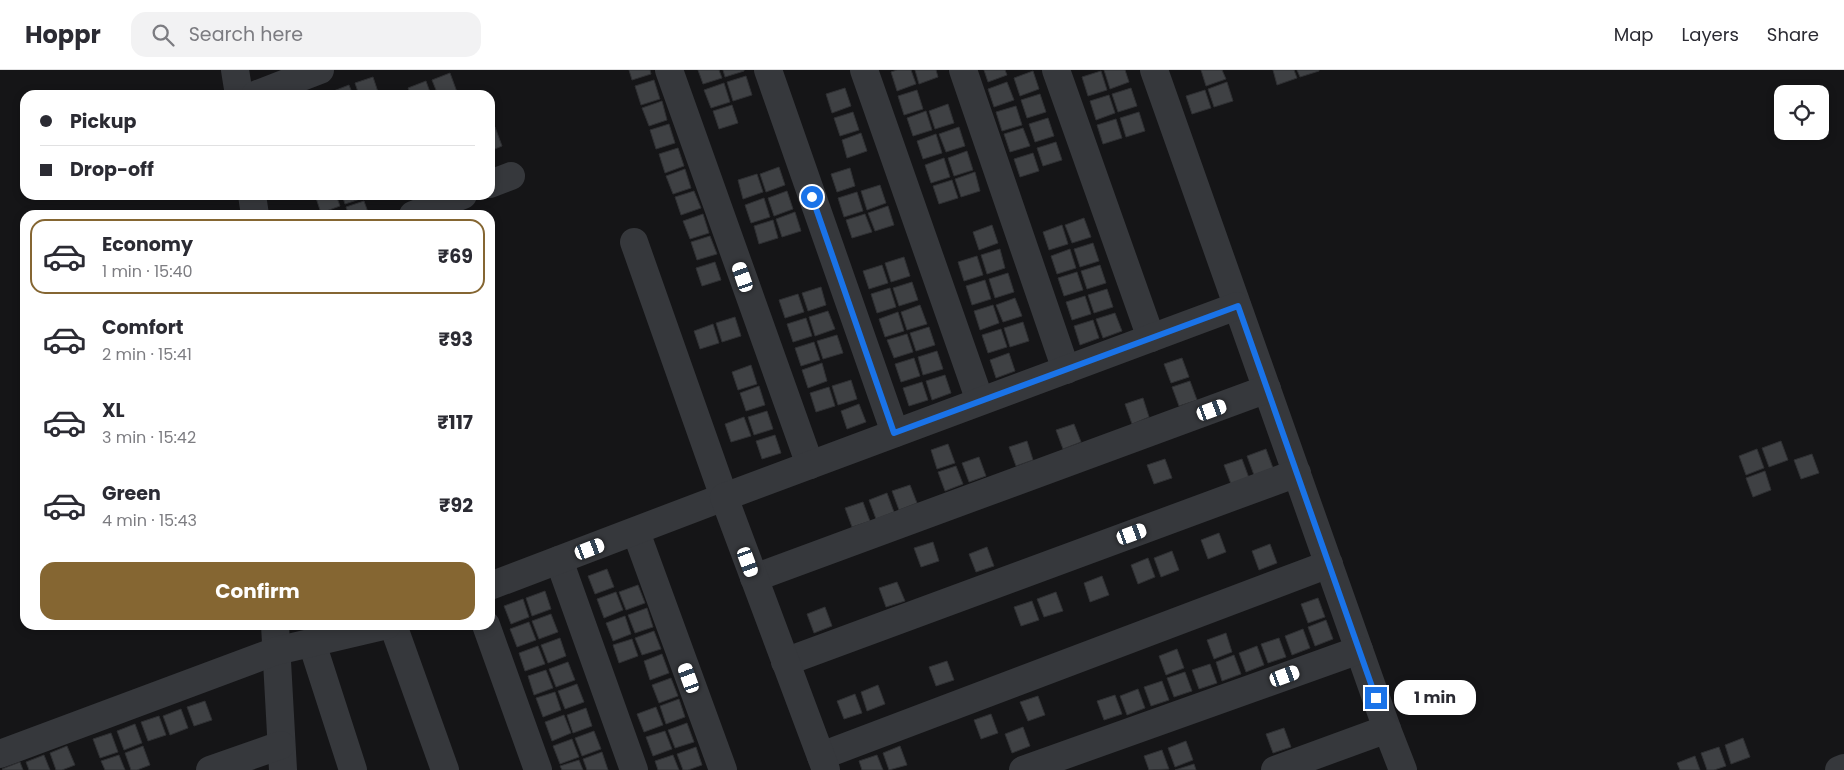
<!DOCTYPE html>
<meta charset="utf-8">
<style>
:root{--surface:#fff;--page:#f2f2f3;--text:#2b2b33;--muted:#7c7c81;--line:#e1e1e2;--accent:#856632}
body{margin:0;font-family:Poppins,sans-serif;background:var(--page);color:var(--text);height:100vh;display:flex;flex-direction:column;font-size:19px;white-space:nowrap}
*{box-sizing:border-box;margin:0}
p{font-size:16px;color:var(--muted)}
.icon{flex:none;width:28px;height:28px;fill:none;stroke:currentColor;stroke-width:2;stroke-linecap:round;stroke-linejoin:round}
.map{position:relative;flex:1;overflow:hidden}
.panel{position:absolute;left:20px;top:140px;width:475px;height:420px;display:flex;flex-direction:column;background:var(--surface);border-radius:15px;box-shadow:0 2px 8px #0003}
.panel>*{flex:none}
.guide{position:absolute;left:20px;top:20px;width:475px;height:110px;border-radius:15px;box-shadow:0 2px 8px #0003;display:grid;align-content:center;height:110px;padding:0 20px;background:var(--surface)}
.fabs{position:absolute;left:1774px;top:15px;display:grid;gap:10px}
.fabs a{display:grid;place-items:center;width:55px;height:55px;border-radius:10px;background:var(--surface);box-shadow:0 2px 8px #0003;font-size:25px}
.end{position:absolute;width:22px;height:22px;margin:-11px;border:6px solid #1a73e8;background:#fff;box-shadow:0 0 0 2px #fff}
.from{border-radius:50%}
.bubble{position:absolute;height:35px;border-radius:15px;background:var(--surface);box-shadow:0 2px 8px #0003;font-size:16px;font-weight:700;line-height:35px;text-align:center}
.car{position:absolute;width:15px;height:30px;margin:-15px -8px;border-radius:6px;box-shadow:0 0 4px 1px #0007;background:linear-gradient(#fff 24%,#345 0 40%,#fff 0 76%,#345 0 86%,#fff 0)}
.guide b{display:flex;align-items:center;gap:18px;height:48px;font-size:19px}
.guide b+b{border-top:1px solid var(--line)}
.guide i{width:12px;height:12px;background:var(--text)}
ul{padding:9px 0 0;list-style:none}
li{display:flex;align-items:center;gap:15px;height:75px;margin:0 10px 8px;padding:0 10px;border:2px solid transparent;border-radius:15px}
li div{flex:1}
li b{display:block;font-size:19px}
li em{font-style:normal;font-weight:700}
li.current{border-color:var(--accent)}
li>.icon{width:45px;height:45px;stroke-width:1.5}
.primary-button{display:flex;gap:10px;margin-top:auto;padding:10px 20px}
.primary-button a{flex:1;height:58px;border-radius:15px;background:var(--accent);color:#fff;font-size:20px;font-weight:700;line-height:58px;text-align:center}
header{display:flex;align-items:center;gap:30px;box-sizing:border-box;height:70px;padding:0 25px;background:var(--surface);border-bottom:1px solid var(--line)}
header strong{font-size:24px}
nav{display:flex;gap:28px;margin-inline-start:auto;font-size:18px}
.search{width:350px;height:45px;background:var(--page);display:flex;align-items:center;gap:12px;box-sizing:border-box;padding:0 18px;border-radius:15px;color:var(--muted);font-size:19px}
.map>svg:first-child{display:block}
.building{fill:#3f4144;stroke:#2f3033}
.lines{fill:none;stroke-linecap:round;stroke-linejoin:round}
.minor{stroke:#36383c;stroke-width:28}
.route{stroke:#1a73e8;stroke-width:6}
</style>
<header>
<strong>Hoppr</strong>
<div class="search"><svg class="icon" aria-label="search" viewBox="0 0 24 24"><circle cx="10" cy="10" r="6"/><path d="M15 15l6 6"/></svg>Search here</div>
<nav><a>Map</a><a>Layers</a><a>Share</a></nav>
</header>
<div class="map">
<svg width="1844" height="700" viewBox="0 0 1844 700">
<rect width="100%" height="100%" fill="#151517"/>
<g class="building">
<path d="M629 0H650L651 4 632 10Z"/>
<path d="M698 0H719L722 8 703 14Z"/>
<path d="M723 0H744V1L725 7Z"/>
<path d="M897 0H911L916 14 897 21 891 2Z"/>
<path d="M915 0H936L938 7 919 14Z"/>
<path d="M984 0H1005L1007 5 988 12Z"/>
<path d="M1104 0H1125L1129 12 1110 19Z"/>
<path d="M1201 0H1222L1226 9 1206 16Z"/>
<path d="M1273 0H1294L1297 8 1277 15Z"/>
<path d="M1297 0H1319V1L1300 7Z"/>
<path d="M1033 1 1039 19 1020 26 1014 8Z"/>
<path d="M1101 1 1107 20 1088 26 1082 7Z"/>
<path d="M450 3 457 22 449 25H438L432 10Z"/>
<path d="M746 6 752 25 733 31 727 12Z"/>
<path d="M373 7 379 25H359L355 13Z"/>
<path d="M654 10 660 29 641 35 635 16Z"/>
<path d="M426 11 431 25H411L408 18Z"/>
<path d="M1007 12 1014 30 994 37 988 19Z"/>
<path d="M1227 12 1233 31 1214 37 1208 19Z"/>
<path d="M724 13 730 32 711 38 704 20Z"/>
<path d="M349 15 353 25H332L331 22Z"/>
<path d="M845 18 851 36 832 43 826 24Z"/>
<path d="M1131 18 1137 36 1118 42 1112 24Z"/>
<path d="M917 20 923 39 904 45 898 26Z"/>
<path d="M1205 20 1211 38 1192 44 1186 26Z"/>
<path d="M1040 24 1046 42 1027 48 1021 30Z"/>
<path d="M1109 25 1115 43 1096 50 1090 31Z"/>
<path d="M662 31 667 50 649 56 642 38Z"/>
<path d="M948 34 954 53 935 59 929 41Z"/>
<path d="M732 35 738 53 719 59 713 41Z"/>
<path d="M1016 36 1022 55 1002 61 996 42Z"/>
<path d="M926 41 932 60 913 66 907 48Z"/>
<path d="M853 42 859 60 840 66 834 48Z"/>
<path d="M1139 42 1145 61 1126 67 1120 48Z"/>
<path d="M1048 48 1054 66 1035 72 1029 54Z"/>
<path d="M1116 49 1122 68 1103 74 1097 55Z"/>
<path d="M669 54 675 73 656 79 650 60Z"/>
<path d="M495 57 502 76 490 81V59Z"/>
<path d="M959 57 965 76 946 82 939 64Z"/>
<path d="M1023 58 1030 76 1010 82 1004 64Z"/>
<path d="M861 63 867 81 847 88 842 70Z"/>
<path d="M936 64 942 83 923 89 917 71Z"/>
<path d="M1056 72 1062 90 1043 96 1037 78Z"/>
<path d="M678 78 684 96 665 103 659 84Z"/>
<path d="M967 81 973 100 954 106 948 88Z"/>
<path d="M1033 83 1039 101 1020 107 1014 89Z"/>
<path d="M944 88 950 107 931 113 925 95Z"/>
<path d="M779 97 785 115 766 122 760 104Z"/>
<path d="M850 98 855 116 837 122 831 104Z"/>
<path d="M685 99 691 118 673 124 666 106Z"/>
<path d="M975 102 980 121 961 127 955 109Z"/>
<path d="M757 104 763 122 743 129 738 110Z"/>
<path d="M952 110 958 128 939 134 933 116Z"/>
<path d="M880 115 886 133 867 140 861 121Z"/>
<path d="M694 121 701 138 681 145 675 127Z"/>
<path d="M787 121 793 139 774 146 768 128Z"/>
<path d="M857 122 863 141 844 147 838 128Z"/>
<path d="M315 125H336L340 136 321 143Z"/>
<path d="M342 125H362L363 128 345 134Z"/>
<path d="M764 128 770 147 751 153 745 135Z"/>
<path d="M364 131 369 145H349L346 137Z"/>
<path d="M888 136 894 155 875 161 868 143Z"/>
<path d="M795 142 801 161 782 167 776 149Z"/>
<path d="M703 144 709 163 690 169 683 151Z"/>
<path d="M865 144 872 162 852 168 846 150Z"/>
<path d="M1084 148 1091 167 1072 173 1065 155Z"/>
<path d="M773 150 778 168 759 174 754 156Z"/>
<path d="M992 155 998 173 979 180 973 162Z"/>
<path d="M1062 155 1068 174 1049 180 1043 162Z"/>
<path d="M710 166 717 184 697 190 691 172Z"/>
<path d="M1093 173 1099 191 1080 197 1074 179Z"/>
<path d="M1000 179 1005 198 987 204 981 185Z"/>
<path d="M1070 179 1076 198 1057 204 1051 186Z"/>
<path d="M977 186 983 205 964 211 958 192Z"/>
<path d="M904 187 910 206 891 212 885 193Z"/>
<path d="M715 192 721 210 702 216 696 198Z"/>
<path d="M882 195 888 213 869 219 863 201Z"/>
<path d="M1100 195 1106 213 1087 219 1081 201Z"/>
<path d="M1077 202 1083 220 1064 226 1058 208Z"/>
<path d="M1008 203 1014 222 995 228 989 209Z"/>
<path d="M985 210 991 229 972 235 966 216Z"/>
<path d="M912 212 918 230 899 236 893 218Z"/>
<path d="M821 217 826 235 808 241 802 223Z"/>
<path d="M890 218 896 237 877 243 871 224Z"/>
<path d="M1107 219 1113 237 1094 243 1088 225Z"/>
<path d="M798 224 804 242 785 248 779 230Z"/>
<path d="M1085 226 1091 244 1072 250 1066 232Z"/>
<path d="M1015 228 1022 246 1003 252 996 235Z"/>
<path d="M920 235 927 254 907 260 901 242Z"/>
<path d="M993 235 999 253 980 260 974 241Z"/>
<path d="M828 241 835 259 815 266 809 247Z"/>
<path d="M898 242 904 261 885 267 879 249Z"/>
<path d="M1115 243 1122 261 1103 268 1096 249Z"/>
<path d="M735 247 741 266 722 272 716 253Z"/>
<path d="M806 248 812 266 793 272 787 254Z"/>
<path d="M1093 250 1099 268 1080 275 1074 256Z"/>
<path d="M1023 252 1029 271 1010 277 1004 258Z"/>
<path d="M713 254 719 273 700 279 694 261Z"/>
<path d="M929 257 935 275 916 281 910 263Z"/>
<path d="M1001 259 1007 277 988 283 982 265Z"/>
<path d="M907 264 913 282 894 288 887 270Z"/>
<path d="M837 265 843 283 823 289 817 271Z"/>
<path d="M814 272 820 290 801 296 795 278Z"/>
<path d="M937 281 943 299 923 305 918 287Z"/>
<path d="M1009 283 1015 301 996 308 990 290Z"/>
<path d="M914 288 920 306 901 312 895 294Z"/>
<path d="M1182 288 1189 307 1171 313 1164 294Z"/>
<path d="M822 293 827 311 808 318 802 300Z"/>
<path d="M751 295 757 314 738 320 732 302Z"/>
<path d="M945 305 951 323 932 330 926 311Z"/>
<path d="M851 310 857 329 838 335 832 316Z"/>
<path d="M1190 311 1197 330 1179 336 1172 317Z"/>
<path d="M922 312 928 330 909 336 903 318Z"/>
<path d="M759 316 765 335 746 341 740 323Z"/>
<path d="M829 317 835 336 816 342 810 323Z"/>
<path d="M1143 328 1149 347 1132 354 1125 334Z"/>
<path d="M859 334 866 352 847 359 841 341Z"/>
<path d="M767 341 773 359 754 365 748 347Z"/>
<path d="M744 347 751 366 731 372 725 354Z"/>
<path d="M1074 354 1081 372 1063 379 1056 360Z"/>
<path d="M775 365 781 383 762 389 756 371Z"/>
<path d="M1027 371 1033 390 1016 396 1009 377Z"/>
<path d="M1781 371 1788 390 1769 397 1762 378Z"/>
<path d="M948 374 955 393 937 399 931 380Z"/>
<path d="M1266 379 1273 398 1254 405 1247 386Z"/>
<path d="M1757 379 1764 398 1746 405 1739 386Z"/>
<path d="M1812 384 1819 403 1801 409 1794 390Z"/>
<path d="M979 387 986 406 969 412 962 393Z"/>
<path d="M1165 389 1172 408 1154 414 1147 395Z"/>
<path d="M1242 389 1249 408 1231 414 1224 395Z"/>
<path d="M956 396 963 414 945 421 938 402Z"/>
<path d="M1765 401 1771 420 1753 427 1746 408Z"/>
<path d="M910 415 917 433 899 440 892 421Z"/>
<path d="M887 423 894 442 876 449 869 430Z"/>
<path d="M863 432 870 451 852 457 845 438Z"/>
<path d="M1219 463 1226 482 1208 489 1201 470Z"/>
<path d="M933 472 939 491 921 497 914 478Z"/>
<path d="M1270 474 1277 493 1259 500 1252 481Z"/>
<path d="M987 477 994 496 976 502 969 484Z"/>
<path d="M1172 481 1179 500 1161 507 1154 488Z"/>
<path d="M1148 488 1155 507 1138 514 1131 495Z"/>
<path d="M607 499 614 517 595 524 588 506Z"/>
<path d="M1102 506 1109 525 1090 532 1084 513Z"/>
<path d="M897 512 905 531 886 537 879 518Z"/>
<path d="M638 515 645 533 626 540 619 522Z"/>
<path d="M545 521 551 539 532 546 526 528Z"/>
<path d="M616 522 623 540 604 548 597 529Z"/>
<path d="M1056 522 1063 541 1044 547 1037 529Z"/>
<path d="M1318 528 1325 547 1308 553 1301 534Z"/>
<path d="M523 529 529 547 511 554 504 536Z"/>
<path d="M1032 531 1039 550 1021 556 1014 537Z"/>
<path d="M825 537 832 556 814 563 807 544Z"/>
<path d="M647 538 653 557 635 563 628 545Z"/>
<path d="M551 544 558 562 539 569 532 551Z"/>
<path d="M625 546 631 564 613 571 606 553Z"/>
<path d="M1326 550 1333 569 1315 576 1308 557Z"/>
<path d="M529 552 536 570 517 577 510 559Z"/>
<path d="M1303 559 1310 578 1292 585 1285 566Z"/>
<path d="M654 561 661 579 642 585 635 568Z"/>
<path d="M1226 563 1232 582 1214 589 1207 570Z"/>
<path d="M560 568 566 586 548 593 541 575Z"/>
<path d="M1279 568 1286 587 1268 593 1261 574Z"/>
<path d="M632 569 638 586 619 593 613 575Z"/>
<path d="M538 576 545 594 525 601 519 583Z"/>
<path d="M1257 576 1264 595 1246 602 1239 583Z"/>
<path d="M1177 579 1184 598 1166 605 1159 586Z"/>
<path d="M662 584 669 603 650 610 644 591Z"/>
<path d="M1234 585 1241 604 1222 611 1216 592Z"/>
<path d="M947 591 954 610 936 616 929 597Z"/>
<path d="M568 592 575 610 556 617 549 599Z"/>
<path d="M1210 594 1217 613 1199 619 1192 600Z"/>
<path d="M546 600 553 618 534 625 528 606Z"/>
<path d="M1185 602 1192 621 1174 627 1167 608Z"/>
<path d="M671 608 678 626 659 633 652 615Z"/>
<path d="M1162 611 1169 630 1151 636 1144 617Z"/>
<path d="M577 614 584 632 565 639 558 621Z"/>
<path d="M878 615 885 634 867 641 861 622Z"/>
<path d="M1138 619 1145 638 1127 645 1120 626Z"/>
<path d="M555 622 561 640 543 647 536 628Z"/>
<path d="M855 624 862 643 844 649 837 631Z"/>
<path d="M1115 625 1122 644 1104 650 1097 631Z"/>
<path d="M1038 626 1045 645 1028 651 1020 632Z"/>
<path d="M679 629 685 647 666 654 660 636Z"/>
<path d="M205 631 212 650 194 656 187 637Z"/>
<path d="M656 637 663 655 644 662 637 644Z"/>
<path d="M586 638 592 656 573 663 567 645Z"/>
<path d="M181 639 188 658 170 665 163 646Z"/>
<path d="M991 644 998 663 981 669 974 650Z"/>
<path d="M564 645 571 663 552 671 545 652Z"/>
<path d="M159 646 166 665 148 671 141 652Z"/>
<path d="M687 653 694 672 675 678 668 660Z"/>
<path d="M135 654 142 673 124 680 117 661Z"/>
<path d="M1023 657 1030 676 1012 683 1005 664Z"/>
<path d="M1284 658 1291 677 1273 683 1266 664Z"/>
<path d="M594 661 601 679 582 686 575 668Z"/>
<path d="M665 661 672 679 653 686 646 667Z"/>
<path d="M111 663 118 682 100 688 93 669Z"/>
<path d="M1743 668 1750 687 1731 694 1725 675Z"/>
<path d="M572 669 579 687 560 694 553 676Z"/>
<path d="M1186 671 1193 690 1175 697 1168 678Z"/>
<path d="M67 676 75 695 62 700H56L50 683Z"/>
<path d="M143 676 150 695 137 700H131L125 683Z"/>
<path d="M900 676 907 695 889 700 883 683Z"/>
<path d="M696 677 702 695 688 700H683L677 684Z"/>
<path d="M1719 677 1726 696 1714 700H1707L1701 683Z"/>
<path d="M1162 680 1169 699 1149 700 1144 686Z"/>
<path d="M602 682 608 700H587L583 689Z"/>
<path d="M44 685 50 700H29L26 692Z"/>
<path d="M119 685 125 700H105L101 691Z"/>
<path d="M673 685 679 700H658L655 691Z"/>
<path d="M877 685 883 700H862L859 691Z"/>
<path d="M1695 686 1700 700H1680L1677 693Z"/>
<path d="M579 690 583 700H562L560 696Z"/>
<path d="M20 692 23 700H3L2 699Z"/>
<path d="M1194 694 1196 700H1175Z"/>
</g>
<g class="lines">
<g class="minor">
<path d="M235 0 239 25"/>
<path d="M669 0 810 395"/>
<path d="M768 0 895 363"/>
<path d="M864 0 980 331"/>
<path d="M963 0 1066 300"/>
<path d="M1056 0 1151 268"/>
<path d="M1154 0 1387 659"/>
<path d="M255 25 320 0"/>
<path d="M490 114 511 106"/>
<path d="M252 125 255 145"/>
<path d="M413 145 463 125"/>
<path d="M636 462 723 700"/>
<path d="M559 490 634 700"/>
<path d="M754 508 1267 319"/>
<path d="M490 516 724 427 634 172"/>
<path d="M275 555 283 700"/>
<path d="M393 555 445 700"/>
<path d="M486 555 538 700"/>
<path d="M312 573 353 700"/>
<path d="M785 592 1297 403"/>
<path d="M0 684 276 581 387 555"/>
<path d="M821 686 1329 494"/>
<path d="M210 700 281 675"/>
<path d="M826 700 724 427 1237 236"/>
<path d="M1023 700 1359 580"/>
<path d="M1275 700 1387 659 1403 700"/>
<path d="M1839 700 1844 698"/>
</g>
</g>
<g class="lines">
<path class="route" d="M812 127 894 363 1238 236 1376 628"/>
</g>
</svg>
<div class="fabs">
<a><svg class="icon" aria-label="locate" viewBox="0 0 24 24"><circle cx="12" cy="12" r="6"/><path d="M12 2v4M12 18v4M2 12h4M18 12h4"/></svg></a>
</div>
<i class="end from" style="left:812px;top:127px"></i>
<i class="end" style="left:1376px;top:628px"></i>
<div class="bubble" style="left:1394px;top:610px;width:82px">1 min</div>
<i class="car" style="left:743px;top:207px;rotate:341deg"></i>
<i class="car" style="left:1212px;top:340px;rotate:70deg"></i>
<i class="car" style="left:1132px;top:464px;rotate:70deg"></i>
<i class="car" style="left:590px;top:479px;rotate:69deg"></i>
<i class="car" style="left:748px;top:492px;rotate:160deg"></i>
<i class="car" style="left:1285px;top:606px;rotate:70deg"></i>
<i class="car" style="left:689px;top:608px;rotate:340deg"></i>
<div class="guide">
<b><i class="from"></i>Pickup</b>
<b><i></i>Drop-off</b>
</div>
<section class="panel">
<ul>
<li class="current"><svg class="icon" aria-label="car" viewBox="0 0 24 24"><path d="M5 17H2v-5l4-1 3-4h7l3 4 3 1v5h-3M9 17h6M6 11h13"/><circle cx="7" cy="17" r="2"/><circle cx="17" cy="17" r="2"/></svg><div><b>Economy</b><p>1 min · 15:40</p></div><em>₹69</em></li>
<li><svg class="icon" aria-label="car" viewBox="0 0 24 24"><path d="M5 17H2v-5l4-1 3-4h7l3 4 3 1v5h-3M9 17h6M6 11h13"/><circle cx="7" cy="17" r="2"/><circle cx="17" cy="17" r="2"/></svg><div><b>Comfort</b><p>2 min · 15:41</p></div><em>₹93</em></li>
<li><svg class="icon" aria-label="car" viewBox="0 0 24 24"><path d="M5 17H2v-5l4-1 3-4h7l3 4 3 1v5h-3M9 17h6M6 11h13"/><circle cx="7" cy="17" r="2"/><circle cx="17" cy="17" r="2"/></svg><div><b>XL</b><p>3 min · 15:42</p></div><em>₹117</em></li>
<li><svg class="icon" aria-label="car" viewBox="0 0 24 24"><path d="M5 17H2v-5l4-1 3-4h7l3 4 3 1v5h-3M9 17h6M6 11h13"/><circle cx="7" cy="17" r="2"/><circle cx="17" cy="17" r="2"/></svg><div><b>Green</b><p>4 min · 15:43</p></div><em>₹92</em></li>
</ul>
<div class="primary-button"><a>Confirm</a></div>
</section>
</div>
